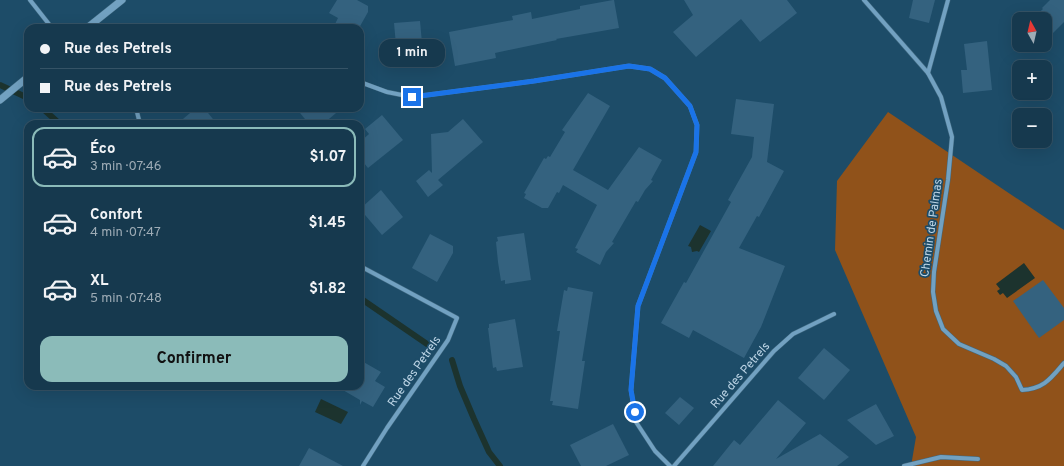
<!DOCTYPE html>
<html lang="fr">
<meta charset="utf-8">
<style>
:root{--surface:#16394e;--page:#1f4055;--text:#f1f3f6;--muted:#9eacb6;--line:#355366;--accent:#8bbbb9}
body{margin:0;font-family:Overpass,sans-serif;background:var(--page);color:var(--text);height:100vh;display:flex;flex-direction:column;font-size:15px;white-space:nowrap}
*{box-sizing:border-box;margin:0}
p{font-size:13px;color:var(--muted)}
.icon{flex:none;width:22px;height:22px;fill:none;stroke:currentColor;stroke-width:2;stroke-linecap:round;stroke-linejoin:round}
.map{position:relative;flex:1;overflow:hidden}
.panel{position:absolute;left:24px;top:120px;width:340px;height:270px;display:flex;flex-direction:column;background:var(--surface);border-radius:12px;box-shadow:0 4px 16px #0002,0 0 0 1px var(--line)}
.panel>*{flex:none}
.hud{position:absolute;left:24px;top:24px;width:340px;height:88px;border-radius:12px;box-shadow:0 4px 16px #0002,0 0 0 1px var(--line);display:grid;align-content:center;height:88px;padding:0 16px;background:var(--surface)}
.needle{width:26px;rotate:352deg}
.fabs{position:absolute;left:1012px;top:12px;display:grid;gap:8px}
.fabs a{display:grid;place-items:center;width:40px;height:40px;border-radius:8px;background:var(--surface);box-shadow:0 4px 16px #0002,0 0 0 1px var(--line);font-size:20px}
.end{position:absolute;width:18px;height:18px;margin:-9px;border:5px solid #1a73e8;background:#fff;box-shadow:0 0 0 2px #fff}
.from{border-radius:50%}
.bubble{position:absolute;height:28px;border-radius:12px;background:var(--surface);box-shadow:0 4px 16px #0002,0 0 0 1px var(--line);font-size:13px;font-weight:700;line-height:28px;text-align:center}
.hud b{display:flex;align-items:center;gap:14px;height:38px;font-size:15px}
.hud b+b{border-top:1px solid var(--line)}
.hud i{width:10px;height:10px;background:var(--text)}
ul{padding:7px 0 0;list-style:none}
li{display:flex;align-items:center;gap:12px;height:60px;margin:0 8px 6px;padding:0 8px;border:2px solid transparent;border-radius:12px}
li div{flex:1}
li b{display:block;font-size:15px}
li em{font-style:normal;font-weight:700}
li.active{border-color:var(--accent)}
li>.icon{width:36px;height:36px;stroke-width:1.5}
.action{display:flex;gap:8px;margin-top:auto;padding:8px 16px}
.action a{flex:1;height:46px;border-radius:12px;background:var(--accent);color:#111;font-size:16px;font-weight:700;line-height:46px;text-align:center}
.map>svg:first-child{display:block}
.green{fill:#90521a}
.water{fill:#1c332e}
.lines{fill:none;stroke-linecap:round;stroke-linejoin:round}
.stream{stroke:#1c332e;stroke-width:6}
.building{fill:#34627f}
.minor-casing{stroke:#406980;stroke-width:5}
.tertiary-casing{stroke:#406980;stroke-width:8}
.minor{stroke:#72a1c1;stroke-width:4}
.tertiary{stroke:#72a1c1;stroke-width:7}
.route{stroke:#1a73e8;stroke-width:5}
.labels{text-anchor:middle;stroke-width:3.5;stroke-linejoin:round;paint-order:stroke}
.street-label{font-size:12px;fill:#bdd5e6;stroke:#1d4c68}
</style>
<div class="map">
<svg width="1064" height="466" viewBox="0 0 1064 466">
<rect width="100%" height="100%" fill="#1d4c68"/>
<path class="green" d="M888 112 1064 230V466H911L916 437 835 250 837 181Z"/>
<g class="water">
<path d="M700 225 711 231 699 252 697 251 692 252 691 247 688 246Z"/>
<path d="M1024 263 1035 278 1007 298 1003 293 1000 295 997 291 1000 289 996 284Z"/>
<path d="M321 399 348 412 341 424 315 412Z"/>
</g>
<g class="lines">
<g class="stream">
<path d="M0 85 28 98"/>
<path d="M42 108 60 124"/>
<path d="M360 298 427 344"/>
<path d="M452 360 460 386 474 419 489 452 500 466"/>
</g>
</g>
<g class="building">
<path d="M337 0H357L368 6V12L359 28H333L338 18 329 13Z"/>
<path d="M613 0H614L619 28 556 39 557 40 495 53 496 58 455 66 449 32 513 20 512 16 531 12 532 19 580 9V6Z"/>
<path d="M684 0H787L797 13 760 42 741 19 696 57 673 32 693 15Z"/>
<path d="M913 0H935L929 23 909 18Z"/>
<path d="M1050 0H1064V22L1052 34 1045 27V19H1037L1034 17 1043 9 1042 8Z"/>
<path d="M420 21 424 65 391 68 390 45H396L394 23Z"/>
<path d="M987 41 992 90 963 93 961 70H967L964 44Z"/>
<path d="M588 93 610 106 573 170 608 190 639 147 662 160 651 180 653 181 645 190 638 202 636 201 612 242 614 243 606 252 600 265 576 252 578 249 575 248 597 205 563 185 559 193 557 192 548 208H542L524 198 526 194 524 193 544 158 546 159 548 156 550 157 565 132 562 130Z"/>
<path d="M736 99 774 104 767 162 784 171 759 217 757 216 739 248 785 266 761 327 744 358 693 330 689 338 661 323 684 282 686 283 731 202 728 200 752 157 754 137 731 134Z"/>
<path d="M196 108H204L217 124H177Z"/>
<path d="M296 108H342L323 124H309Z"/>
<path d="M382 115 403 140 368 168 360 158V142L369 134 365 129Z"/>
<path d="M463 119 483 142 438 180 443 185 428 197 416 181 429 170 432 173 431 134 448 132Z"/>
<path d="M381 190 403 217 382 235 360 209Z"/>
<path d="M524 233 531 280 505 284V280L501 281 498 262 496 242 498 241 497 237Z"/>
<path d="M430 234 453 246V253L437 282 412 268Z"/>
<path d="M1043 280 1064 308V320L1039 338 1013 301Z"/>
<path d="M568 287 593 292 582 361H585L578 409 552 405 553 401H550L560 331H557L564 290 567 291Z"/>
<path d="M515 319 523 367 497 371 496 367 493 368 488 328H489V324Z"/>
<path d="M824 348 850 370 824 400 798 378Z"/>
<path d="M360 360 381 372 375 381 385 387 373 407 362 401 360 405V400L336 386H360Z"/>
<path d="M680 397 694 408 679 425 665 413Z"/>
<path d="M778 400 806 423 776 459 820 434 849 457 837 466H713L734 440 740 445Z"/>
<path d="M876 404 894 436 876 445 847 420Z"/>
<path d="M613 424 629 455 606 466H581L570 445Z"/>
<path d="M309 448 343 466H299Z"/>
</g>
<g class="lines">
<g class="minor-casing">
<g id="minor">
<path d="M30 0 52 28"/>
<path d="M864 0 907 49 928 73 941 97 952 137 948 180 934 272 933 292 936 311 943 329 959 344 994 359 1006 366 1016 377 1022 390C1044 389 1051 378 1064 363"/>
<path d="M928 73 948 0"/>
<path d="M360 82 387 92 412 97 534 81 629 66 650 69 665 78 690 106 697 125 696 152 638 306 631 390 636 422 655 451 670 466"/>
<path d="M136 108 140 124"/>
<path d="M360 266 457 318 448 340 387 428 363 466"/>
<path d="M674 466 774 351 793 334 834 314"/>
<path d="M904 466 941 457 978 459"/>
</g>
</g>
<g class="tertiary-casing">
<g id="tertiary">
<path d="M87 28 122 0"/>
<path d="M0 100 28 77"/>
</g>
</g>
<use href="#minor" class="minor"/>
<use href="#tertiary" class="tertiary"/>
</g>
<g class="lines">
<path class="route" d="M412 97 534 81 629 66 650 69 665 78 690 106 697 125 696 152 638 306 631 390 635 412"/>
</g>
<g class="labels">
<g class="street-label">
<text transform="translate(931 228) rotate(-82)" y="4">Chemin de Palmas</text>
<text transform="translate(414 371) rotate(-55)" y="4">Rue des Petrels</text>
<text transform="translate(740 375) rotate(-49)" y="4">Rue des Petrels</text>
</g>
</g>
</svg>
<div class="fabs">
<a><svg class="needle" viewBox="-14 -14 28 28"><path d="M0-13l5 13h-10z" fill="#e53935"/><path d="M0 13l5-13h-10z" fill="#9eacb6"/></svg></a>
<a>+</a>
<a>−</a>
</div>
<i class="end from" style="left:635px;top:412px"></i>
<i class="end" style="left:412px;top:97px"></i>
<div class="bubble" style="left:379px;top:39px;width:66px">1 min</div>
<div class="hud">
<b><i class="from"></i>Rue des Petrels</b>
<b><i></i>Rue des Petrels</b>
</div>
<section class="panel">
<ul>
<li class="active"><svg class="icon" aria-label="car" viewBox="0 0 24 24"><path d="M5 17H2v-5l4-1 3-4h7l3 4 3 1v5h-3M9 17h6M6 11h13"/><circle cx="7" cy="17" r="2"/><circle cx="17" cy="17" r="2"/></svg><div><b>Éco</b><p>3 min · 07:46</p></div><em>$1.07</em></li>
<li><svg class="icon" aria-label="car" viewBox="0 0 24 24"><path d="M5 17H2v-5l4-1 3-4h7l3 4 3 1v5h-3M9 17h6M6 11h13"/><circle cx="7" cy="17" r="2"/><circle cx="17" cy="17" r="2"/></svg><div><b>Confort</b><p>4 min · 07:47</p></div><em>$1.45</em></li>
<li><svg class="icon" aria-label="car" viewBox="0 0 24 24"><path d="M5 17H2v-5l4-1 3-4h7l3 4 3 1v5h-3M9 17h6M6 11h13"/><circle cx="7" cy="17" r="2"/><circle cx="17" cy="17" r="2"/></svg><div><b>XL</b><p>5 min · 07:48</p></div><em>$1.82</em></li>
</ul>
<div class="action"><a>Confirmer</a></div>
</section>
</div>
